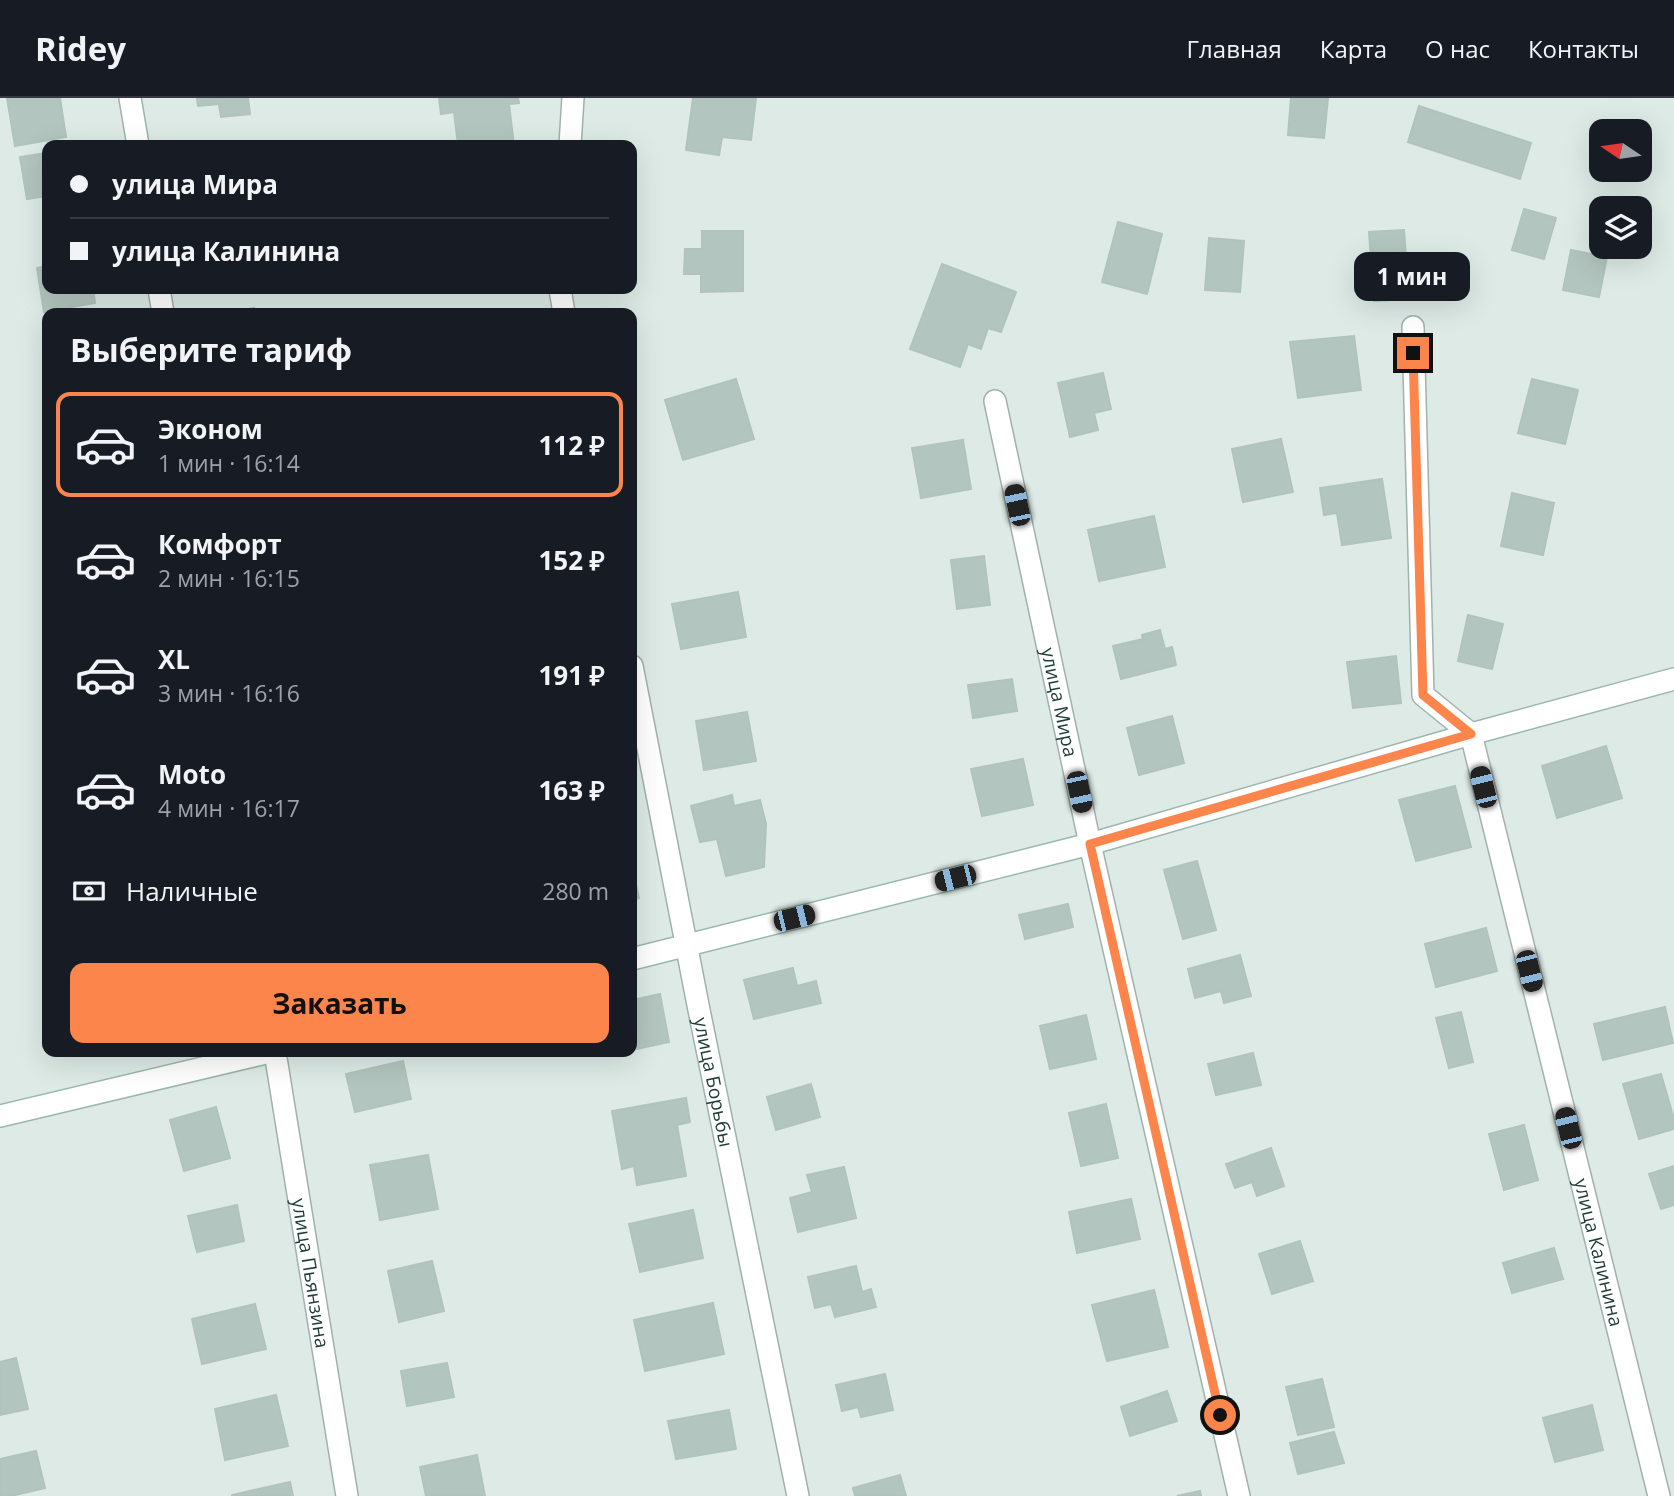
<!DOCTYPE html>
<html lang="ru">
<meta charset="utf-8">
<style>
:root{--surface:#171b24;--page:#20242c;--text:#f1f3f6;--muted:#9ea1a6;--line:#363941;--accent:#fb854b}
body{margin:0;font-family:"Open Sans",sans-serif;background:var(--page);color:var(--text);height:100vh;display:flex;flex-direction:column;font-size:26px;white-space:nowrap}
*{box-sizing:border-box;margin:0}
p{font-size:23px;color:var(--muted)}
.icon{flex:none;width:38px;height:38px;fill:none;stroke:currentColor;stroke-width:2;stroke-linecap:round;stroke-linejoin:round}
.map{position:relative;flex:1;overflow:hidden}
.side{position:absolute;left:42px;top:210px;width:595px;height:749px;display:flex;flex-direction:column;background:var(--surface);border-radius:14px;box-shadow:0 7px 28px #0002}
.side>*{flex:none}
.top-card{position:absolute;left:42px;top:42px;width:595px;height:154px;border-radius:14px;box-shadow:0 7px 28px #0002;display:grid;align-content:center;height:154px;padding:0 28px;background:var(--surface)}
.needle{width:46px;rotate:283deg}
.controls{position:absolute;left:1589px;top:21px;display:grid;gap:14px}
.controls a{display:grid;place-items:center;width:63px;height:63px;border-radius:14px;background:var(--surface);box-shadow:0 7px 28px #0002;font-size:35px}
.end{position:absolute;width:32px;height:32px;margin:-16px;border:9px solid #fb854b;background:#111;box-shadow:0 0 0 4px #111}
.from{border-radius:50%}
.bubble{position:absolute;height:49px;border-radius:14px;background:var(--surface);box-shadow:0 7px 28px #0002;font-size:23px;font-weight:700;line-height:49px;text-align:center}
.car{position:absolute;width:21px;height:42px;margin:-21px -10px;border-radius:9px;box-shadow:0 0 5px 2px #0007;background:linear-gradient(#222 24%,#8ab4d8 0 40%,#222 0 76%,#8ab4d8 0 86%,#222 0)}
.top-card b{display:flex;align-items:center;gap:24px;height:66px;font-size:26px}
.top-card b+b{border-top:2px solid var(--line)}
.top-card i{width:18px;height:18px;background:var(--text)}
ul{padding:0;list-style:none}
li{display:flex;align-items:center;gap:21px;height:105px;margin:0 14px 10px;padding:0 14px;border:4px solid transparent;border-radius:14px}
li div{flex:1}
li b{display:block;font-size:26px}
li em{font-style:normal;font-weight:700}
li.selected{border-color:var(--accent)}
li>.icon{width:63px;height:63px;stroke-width:1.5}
h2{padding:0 28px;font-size:32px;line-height:84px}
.pay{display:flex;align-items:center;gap:18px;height:77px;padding:0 28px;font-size:26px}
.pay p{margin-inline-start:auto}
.button{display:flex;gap:14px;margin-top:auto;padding:14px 28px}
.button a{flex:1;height:80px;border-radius:14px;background:var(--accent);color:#111;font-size:28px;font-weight:700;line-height:80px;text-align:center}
header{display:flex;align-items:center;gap:42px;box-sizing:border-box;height:98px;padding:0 35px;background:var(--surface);border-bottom:2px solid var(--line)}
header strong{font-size:33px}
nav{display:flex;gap:38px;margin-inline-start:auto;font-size:24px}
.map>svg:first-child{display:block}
.building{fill:#b3c5bf;stroke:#b0c4bd;stroke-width:2}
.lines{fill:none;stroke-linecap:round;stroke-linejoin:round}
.minor-casing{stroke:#a0b2ad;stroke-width:24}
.secondary-casing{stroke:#9cb7af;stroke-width:24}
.minor{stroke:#fff;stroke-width:21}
.secondary{stroke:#fff;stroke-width:21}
.route{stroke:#fb854b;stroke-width:9}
.labels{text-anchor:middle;stroke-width:6;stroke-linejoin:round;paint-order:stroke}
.street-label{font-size:19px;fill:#1e3b35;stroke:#eef7f3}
</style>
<header>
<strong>Ridey</strong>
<nav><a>Главная</a><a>Карта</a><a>О нас</a><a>Контакты</a></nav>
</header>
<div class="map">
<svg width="1674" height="1398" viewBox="0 0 1674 1398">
<rect width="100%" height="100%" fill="#ddeae6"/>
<g class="building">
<path d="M7 0H60L66 39 15 48Z"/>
<path d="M197 0H248L250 16 221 19 219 6 198 8Z"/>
<path d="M439 0H518L519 5 509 6 514 47H458L454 14 441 16Z"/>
<path d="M693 0H756L751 42 722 39 719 57 686 52Z"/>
<path d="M1291 0H1328L1324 40 1288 37Z"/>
<path d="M1419 8 1531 45 1520 81 1408 44Z"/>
<path d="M47 55V98L27 101 20 59Z"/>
<path d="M1524 111 1556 120 1544 161 1512 152Z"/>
<path d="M1118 124 1162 136 1147 196 1102 184Z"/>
<path d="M1404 132 1409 201 1374 203 1369 134Z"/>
<path d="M702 133H743V193L701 194V176H684L685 151H702Z"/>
<path d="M1209 140 1244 143 1240 194 1205 192Z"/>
<path d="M1571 152 1607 159 1599 199 1563 192Z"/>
<path d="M942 166 1016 194 1001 234 988 230 981 251 968 246 960 269 910 251Z"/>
<path d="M47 168V191H93L95 205 44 214 37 170Z"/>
<path d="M254 210 255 215H227Z"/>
<path d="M1354 238 1361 292 1298 300 1290 244Z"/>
<path d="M1103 275 1111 311 1094 315 1098 332 1070 339 1058 285Z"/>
<path d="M736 281 754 341 683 362 665 302Z"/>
<path d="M1532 281 1578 292 1565 346 1518 335Z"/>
<path d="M1281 341 1293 394 1243 404 1232 351Z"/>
<path d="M963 342 971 391 921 400 912 350Z"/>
<path d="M1382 381 1391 440 1342 447 1337 415 1324 417 1320 390Z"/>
<path d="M1512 395 1554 405 1543 457 1501 448Z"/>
<path d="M1154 418 1165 469 1099 483 1088 432Z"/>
<path d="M984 458 990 507 957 511 951 462Z"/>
<path d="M738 494 746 539 681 551 672 506Z"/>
<path d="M1468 517 1503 526 1492 571 1458 563Z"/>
<path d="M1160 532 1165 551 1172 549 1176 567 1121 581 1113 548 1143 541 1142 537Z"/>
<path d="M1396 558 1401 605 1353 610 1347 564Z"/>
<path d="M1012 581 1017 613 973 620 968 587Z"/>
<path d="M747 614 756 663 704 672 696 623Z"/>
<path d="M1172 618 1184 665 1139 677 1127 630Z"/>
<path d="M1606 648 1622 700 1557 720 1542 668Z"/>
<path d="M1023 661 1033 707 982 718 971 671Z"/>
<path d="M1455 688 1471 749 1416 763 1399 702Z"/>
<path d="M732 697 734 708 760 702 766 726 764 769 726 778 717 741 700 744 691 708Z"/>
<path d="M1197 763 1216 832 1183 841 1164 772Z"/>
<path d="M632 769 639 800 632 802Z"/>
<path d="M1068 806 1073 829 1025 841 1019 817Z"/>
<path d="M1486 830 1497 873 1436 889 1425 846Z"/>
<path d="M1240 857 1251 898 1224 905 1221 893 1195 900 1188 871Z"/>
<path d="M793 870 797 888 816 883 821 905 754 921 744 882Z"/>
<path d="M660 896 669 944 632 952V902Z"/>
<path d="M1665 909 1673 945 1603 962 1594 926Z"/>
<path d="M1461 914 1473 964 1449 970 1436 920Z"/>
<path d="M1086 917 1096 961 1050 971 1040 928Z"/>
<path d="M1253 955 1261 987 1216 997 1208 966Z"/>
<path d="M403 963 411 1001 355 1014 346 976Z"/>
<path d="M1661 976 1674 1021V1031L1639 1041 1623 986Z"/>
<path d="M811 986 820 1019 776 1032 767 999Z"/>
<path d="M686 1000 690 1024 677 1027 686 1078 637 1087 634 1068 622 1071 612 1013Z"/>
<path d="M1106 1006 1118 1060 1081 1068 1069 1015Z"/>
<path d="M216 1009 230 1060 184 1073 170 1022Z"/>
<path d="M1524 1027 1538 1082 1504 1092 1489 1036Z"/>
<path d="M1271 1050 1284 1088 1257 1098 1252 1084 1235 1090 1226 1066Z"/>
<path d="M428 1057 438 1111 380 1122 370 1067Z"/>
<path d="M1674 1068V1107L1661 1111 1649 1076Z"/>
<path d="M844 1069 856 1120 798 1134 790 1100 812 1094 807 1077Z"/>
<path d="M1131 1101 1140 1141 1077 1155 1069 1114Z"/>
<path d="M237 1107 244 1143 197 1154 188 1118Z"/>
<path d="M693 1112 703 1160 640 1174 629 1126Z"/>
<path d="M1300 1143 1313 1183 1272 1196 1259 1156Z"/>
<path d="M1554 1150 1563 1181 1512 1195 1503 1165Z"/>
<path d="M432 1163 444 1213 399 1224 388 1173Z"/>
<path d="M856 1168 862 1194 871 1191 876 1209 835 1219 831 1206 815 1210 808 1179Z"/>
<path d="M1154 1192 1168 1249 1107 1263 1092 1207Z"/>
<path d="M713 1205 724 1256 645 1273 634 1222Z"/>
<path d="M255 1206 266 1251 202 1266 192 1221Z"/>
<path d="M16 1260 28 1311 0 1317V1264Z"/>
<path d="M447 1265 454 1299 407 1308 401 1273Z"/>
<path d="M885 1276 893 1312 861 1319 858 1309 842 1313 836 1287Z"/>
<path d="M1322 1281 1334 1329 1298 1337 1286 1289Z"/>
<path d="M1167 1293 1177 1323 1130 1338 1121 1309Z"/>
<path d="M276 1297 288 1348 225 1362 215 1311Z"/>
<path d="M1592 1307 1603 1352 1555 1364 1543 1320Z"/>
<path d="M729 1312 736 1351 676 1361 668 1323Z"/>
<path d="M1334 1334 1344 1365 1298 1376 1290 1345Z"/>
<path d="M36 1353 45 1390 11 1398H0V1361Z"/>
<path d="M477 1357 485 1398H426L420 1369Z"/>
<path d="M900 1377 906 1398H855L853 1390Z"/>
<path d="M290 1384 293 1398H232V1397Z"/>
<path d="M1200 1393 1201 1398H1177Z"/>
</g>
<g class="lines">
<g class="minor-casing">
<g id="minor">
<path d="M130 0 138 47"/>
<path d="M570 47 573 0"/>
<path d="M159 191 163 215"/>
<path d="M560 191 564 215"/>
<path id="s1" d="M1413 229 1423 597 1471 636 1659 1398"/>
<path id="s2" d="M995 303 1090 746 1239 1398"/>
<path id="s3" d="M632 568 699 912 798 1398"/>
<path id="s4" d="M275 954 347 1398"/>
</g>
</g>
<g class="secondary-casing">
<g id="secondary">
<path d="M632 861 1090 746 1471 636 1674 581"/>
<path d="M0 1018 270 954"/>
</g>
</g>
<use href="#minor" class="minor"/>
<use href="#secondary" class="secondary"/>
</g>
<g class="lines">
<path class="route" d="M1220 1317 1090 746 1471 636 1423 597 1413 255"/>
</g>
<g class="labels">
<g class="street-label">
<text dy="7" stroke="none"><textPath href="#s2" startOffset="308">улица Мира</textPath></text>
<text dy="7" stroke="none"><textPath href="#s3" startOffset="424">улица Борьбы</textPath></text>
<text dy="7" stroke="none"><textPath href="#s1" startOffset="964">улица Калинина</textPath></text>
<text dy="7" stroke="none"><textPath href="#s4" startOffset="224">улица Пьянзина</textPath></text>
</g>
</g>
</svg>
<div class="controls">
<a><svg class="needle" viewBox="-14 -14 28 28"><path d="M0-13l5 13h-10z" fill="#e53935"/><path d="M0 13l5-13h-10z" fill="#9ea1a6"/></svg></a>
<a><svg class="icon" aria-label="layers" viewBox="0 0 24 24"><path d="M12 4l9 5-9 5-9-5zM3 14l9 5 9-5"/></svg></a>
</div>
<i class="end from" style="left:1220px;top:1317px"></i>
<i class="end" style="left:1413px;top:255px"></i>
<div class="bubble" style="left:1354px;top:154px;width:116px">1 мин</div>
<i class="car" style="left:1017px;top:407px;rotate:348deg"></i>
<i class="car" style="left:1483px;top:689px;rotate:346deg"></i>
<i class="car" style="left:1079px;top:694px;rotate:168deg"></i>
<i class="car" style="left:955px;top:780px;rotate:256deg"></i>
<i class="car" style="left:794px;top:820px;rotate:76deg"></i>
<i class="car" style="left:1529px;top:873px;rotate:166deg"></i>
<i class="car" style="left:1568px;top:1030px;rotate:346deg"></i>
<div class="top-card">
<b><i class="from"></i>улица Мира</b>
<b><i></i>улица Калинина</b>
</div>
<section class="side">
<h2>Выберите тариф</h2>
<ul>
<li class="selected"><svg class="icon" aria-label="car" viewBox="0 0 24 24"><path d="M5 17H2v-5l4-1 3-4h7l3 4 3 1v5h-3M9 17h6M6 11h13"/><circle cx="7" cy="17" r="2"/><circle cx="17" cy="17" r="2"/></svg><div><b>Эконом</b><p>1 мин · 16:14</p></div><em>112 ₽</em></li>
<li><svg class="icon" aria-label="car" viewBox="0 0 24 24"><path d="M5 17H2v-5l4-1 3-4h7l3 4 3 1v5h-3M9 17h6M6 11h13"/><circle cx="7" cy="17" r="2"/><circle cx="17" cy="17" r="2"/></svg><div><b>Комфорт</b><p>2 мин · 16:15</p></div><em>152 ₽</em></li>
<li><svg class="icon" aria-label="car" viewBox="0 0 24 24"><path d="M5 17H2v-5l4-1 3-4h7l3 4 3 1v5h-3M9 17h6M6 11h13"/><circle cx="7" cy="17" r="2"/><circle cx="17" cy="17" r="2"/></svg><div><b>XL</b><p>3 мин · 16:16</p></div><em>191 ₽</em></li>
<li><svg class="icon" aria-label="car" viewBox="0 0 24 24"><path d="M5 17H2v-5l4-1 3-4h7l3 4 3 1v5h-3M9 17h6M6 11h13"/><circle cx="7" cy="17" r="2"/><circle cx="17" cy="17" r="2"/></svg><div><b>Moto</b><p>4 мин · 16:17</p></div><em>163 ₽</em></li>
</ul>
<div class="pay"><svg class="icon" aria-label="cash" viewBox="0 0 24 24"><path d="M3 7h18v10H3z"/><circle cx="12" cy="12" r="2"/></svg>Наличные<p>280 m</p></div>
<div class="button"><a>Заказать</a></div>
</section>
</div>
